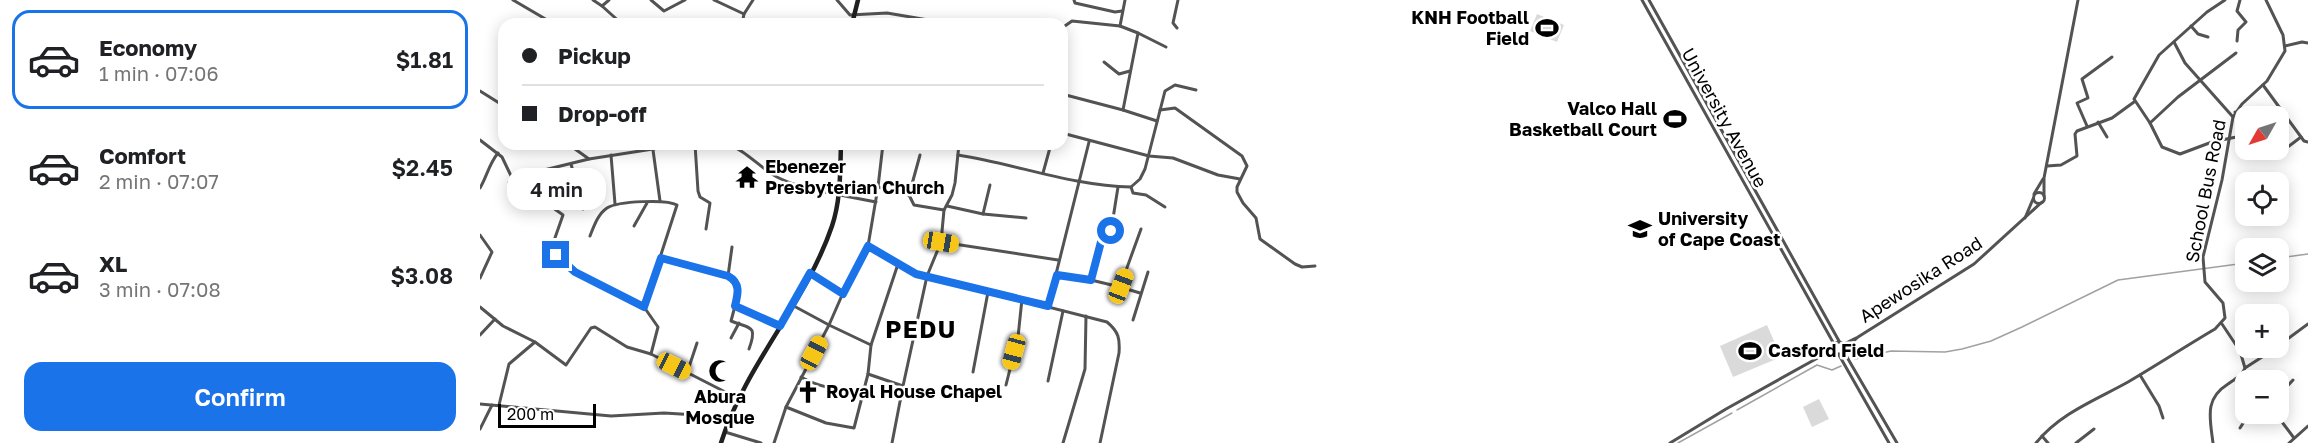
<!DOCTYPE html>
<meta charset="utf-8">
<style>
:root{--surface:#fff;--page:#f2f2f2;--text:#202124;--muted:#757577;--line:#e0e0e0;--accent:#1a73e8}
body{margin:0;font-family:"Golos Text",sans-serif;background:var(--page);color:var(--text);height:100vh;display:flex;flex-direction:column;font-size:22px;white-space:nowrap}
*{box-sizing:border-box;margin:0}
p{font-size:20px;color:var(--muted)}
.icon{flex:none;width:33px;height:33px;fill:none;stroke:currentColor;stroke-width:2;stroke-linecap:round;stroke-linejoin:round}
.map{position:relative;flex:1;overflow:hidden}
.details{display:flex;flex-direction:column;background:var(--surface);width:480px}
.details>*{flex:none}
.hud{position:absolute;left:18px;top:18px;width:570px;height:132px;border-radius:18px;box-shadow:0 3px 15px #0003;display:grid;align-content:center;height:132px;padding:0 24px;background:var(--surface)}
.needle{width:39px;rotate:231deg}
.controls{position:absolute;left:1755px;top:106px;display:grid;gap:12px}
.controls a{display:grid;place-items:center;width:54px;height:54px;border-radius:12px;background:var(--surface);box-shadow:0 3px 15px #0003;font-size:30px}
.scale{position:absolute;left:18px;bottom:15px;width:98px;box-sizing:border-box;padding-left:6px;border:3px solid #000;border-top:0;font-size:16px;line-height:21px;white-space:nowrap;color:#000;-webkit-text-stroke:4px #fff;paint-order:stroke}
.end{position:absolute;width:27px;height:27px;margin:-14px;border:8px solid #1a73e8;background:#fff;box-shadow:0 0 0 3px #fff}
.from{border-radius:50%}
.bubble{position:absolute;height:42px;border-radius:18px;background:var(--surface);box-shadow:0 3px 15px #0003;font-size:20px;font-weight:600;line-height:42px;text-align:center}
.car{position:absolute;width:18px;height:36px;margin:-18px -9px;border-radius:8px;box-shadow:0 0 4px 2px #0007;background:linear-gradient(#f5c518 24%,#345 0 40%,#f5c518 0 76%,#345 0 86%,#f5c518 0)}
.hud b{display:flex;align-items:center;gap:21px;height:57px;font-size:22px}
.hud b+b{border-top:2px solid var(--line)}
.hud i{width:15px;height:15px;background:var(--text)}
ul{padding:10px 0 0;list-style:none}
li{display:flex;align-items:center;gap:18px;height:99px;margin:0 12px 9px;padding:0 12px;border:3px solid transparent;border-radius:18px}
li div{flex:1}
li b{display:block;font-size:22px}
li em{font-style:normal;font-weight:600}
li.current{border-color:var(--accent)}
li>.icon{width:54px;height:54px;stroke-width:1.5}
.cta{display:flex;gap:12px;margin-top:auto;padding:12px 24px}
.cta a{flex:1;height:69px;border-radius:18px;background:var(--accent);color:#fff;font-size:24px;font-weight:600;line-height:69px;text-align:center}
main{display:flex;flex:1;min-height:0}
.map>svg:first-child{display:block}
.green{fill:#dadada}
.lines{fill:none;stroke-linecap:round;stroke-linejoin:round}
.stream{stroke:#a1a1a1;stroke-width:1.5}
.minor{stroke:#535353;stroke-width:3}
.secondary{stroke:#202020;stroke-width:4.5}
.route{stroke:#1a73e8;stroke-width:8}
.labels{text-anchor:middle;stroke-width:5;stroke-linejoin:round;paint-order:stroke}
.poi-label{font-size:18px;font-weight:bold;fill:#000;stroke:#fff;text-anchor:start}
.street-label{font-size:18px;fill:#000;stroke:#fff}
.district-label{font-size:24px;font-weight:bold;letter-spacing:1.5px;fill:#000;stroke:#fff}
</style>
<main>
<section class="details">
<ul>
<li class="current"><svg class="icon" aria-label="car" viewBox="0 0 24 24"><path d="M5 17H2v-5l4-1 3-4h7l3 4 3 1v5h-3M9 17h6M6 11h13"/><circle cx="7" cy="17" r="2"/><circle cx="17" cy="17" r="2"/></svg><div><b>Economy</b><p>1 min · 07:06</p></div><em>$1.81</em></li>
<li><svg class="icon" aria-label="car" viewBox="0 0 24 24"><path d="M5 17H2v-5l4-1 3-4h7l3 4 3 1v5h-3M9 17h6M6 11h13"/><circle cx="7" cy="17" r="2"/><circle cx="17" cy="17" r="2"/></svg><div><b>Comfort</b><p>2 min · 07:07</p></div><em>$2.45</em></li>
<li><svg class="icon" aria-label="car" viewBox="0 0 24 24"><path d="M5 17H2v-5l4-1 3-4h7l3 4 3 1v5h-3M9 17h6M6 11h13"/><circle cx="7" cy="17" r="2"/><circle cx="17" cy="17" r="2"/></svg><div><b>XL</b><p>3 min · 07:08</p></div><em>$3.08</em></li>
</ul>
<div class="cta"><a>Confirm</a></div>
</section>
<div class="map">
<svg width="1828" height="443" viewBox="0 0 1828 443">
<rect width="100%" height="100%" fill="#fff"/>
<g class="green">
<path d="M1057 14 1084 25 1077 42 1050 31Z"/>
<path d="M1287 325 1301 357 1253 377 1240 346Z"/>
<path d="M1339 399 1349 419 1332 427 1323 407Z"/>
</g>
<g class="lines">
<g class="stream">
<path d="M1798 258 1828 254"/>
<path d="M1375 359 1411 351 1465 352 1482 349 1511 341 1542 327 1638 280 1766 263"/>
<path d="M1257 410 1337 365 1352 370 1361 366"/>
<path d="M1198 443 1252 413"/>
</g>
<g class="minor">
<path d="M33 0 74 24"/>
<path d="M113 0 122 6"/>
<path d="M129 0 122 6 142 24"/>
<path d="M171 0 184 11 205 0"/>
<path d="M234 0 264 14 273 0"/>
<path d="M357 0 370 15 407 13 472 24"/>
<path d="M594 0 595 3 635 12 642 11"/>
<path d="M1162 0 1354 344"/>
<path d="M1169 0 1359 341"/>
<path d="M1745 0 1727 12 1679 55 1654 99 1670 123 1682 147 1700 154 1732 142 1766 135"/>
<path d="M262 24 264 14"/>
<path d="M1711 26 1718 34 1728 37"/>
<path d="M582 28 592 21 640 26"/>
<path d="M697 28 693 23 698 0"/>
<path d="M658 33 686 47"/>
<path d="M1757 41 1758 30 1766 22 1757 11 1760 0"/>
<path d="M1694 42 1705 63 1753 117"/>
<path d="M1805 46 1822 42 1828 43"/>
<path d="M624 62 639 74 650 71"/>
<path d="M1783 85 1824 141 1828 142"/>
<path d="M0 91 24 106"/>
<path d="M582 94 643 110 677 121"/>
<path d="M643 110 658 33 640 26 645 0"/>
<path d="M680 110 695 108 762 156 767 166 757 187V192L763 203 776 218 780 239 815 264 822 267 835 266"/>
<path d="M1755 112 1766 124"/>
<path d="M1795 117 1802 111"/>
<path d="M1618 122 1627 137"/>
<path d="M1670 123 1698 97 1756 53"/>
<path d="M1607 126 1597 103 1608 98 1602 79 1632 57"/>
<path d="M582 133 669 156 693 158 738 175 760 179"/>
<path d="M0 140 22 157 33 180"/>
<path d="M88 144 109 159"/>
<path d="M215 144 218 191 220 197 230 203 226 229"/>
<path d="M247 144C268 151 281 170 301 179 330 192 365 195 396 202"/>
<path d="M173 150 180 201"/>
<path d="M1804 150 1821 137"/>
<path d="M131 155 135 204"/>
<path d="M478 155C536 164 592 186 651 187L660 179 665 169 685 91 695 85 716 90"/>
<path d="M91 164 103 209"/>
<path d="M1567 166 1581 165 1597 156 1595 134 1597 131 1632 118 1654 102"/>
<path d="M55 172C60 203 60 198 83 215L70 252"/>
<path d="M563 173 571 144"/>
<path d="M398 187 403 144"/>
<path d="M651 187 653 193 666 195 685 207"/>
<path d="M0 188C7 176 9 164 18 153"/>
<circle cx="1559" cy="198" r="5.5"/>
<path d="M32 193 29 182 60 171 109 159 205 144"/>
<path d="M1554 194 1563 179"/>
<path d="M429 195 434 205 464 210"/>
<path d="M1564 196V178L1598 0"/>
<path d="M467 206 503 214 510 185"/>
<path d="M503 214 546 218"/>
<path d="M1545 218 1553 199"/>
<path d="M154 226 167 203"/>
<path d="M0 235 12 252 0 278"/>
<path d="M110 236C114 226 118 214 127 208 138 201 187 199 197 205L164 307 178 327 171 354"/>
<path d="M622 238H628L630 232"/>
<path d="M461 242 578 260"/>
<path d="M388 246 432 272 447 276 461 242 464 210 472 195 475 183 479 144"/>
<path d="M61 248 79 256 95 271 164 307"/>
<path d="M181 258 255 280 258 286 255 306 300 326"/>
<path d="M331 274 363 293 388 246 398 187 429 195 440 155"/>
<path d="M577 275 611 280 622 238 631 231 638 187"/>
<path d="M248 276 252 247"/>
<path d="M611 280 640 287 661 229"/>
<path d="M640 287 660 293"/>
<path d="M312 305 349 325 363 293"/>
<path d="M255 306 251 321C270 329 278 324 269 349"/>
<path d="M568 306 609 142"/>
<path d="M0 307 23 326 55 342 29 364 19 405"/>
<path d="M653 320 668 272"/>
<path d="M0 335 15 319"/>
<path d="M251 338 259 323"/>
<circle cx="1359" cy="348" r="6"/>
<path d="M55 342 86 365 111 328 115 327 147 347 171 354 259 399"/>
<path d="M1364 344 1376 338"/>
<path d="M1798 346 1828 324"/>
<path d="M1365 349 1378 337 1494 264 1562 202"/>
<path d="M1364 352 1417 443"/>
<path d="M1359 355 1409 443"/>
<path d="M1765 368 1796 348"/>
<path d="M493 372 508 292"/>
<path d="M207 373 217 343"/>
<path d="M1660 375 1679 406 1683 418"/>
<path d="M321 377C340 388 362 391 383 392"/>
<path d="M1755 379 1766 389"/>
<path d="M568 381 583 311"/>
<path d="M526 385 538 337 542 299"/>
<path d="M423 386 447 276 627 322C639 332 640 339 639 353L620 443"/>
<path d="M1798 396 1813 380"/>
<path d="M0 404 131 416 184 413 250 417"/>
<path d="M306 407 346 423 374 428 388 374"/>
<path d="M1796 414 1814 438"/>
<path d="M1760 428 1769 414"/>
<path d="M0 429 12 405"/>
<path d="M245 432 281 443"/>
<path d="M1562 436 1568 443"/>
<path d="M294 443 306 407 349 325 391 345"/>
<path d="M412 443 423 386 388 374 391 345 418 264"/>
<path d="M583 443 605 369 606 316"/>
<path d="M1190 443 1246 409 1343 355 1355 353"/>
<path d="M1556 443C1580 413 1616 400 1648 382 1677 365 1706 346 1735 329L1745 318 1743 303 1725 282 1723 257 1742 180 1753 117 1762 104 1787 81 1805 51 1803 35 1786 0"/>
<path d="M1596 443 1614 429"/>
<path d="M1733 443C1730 418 1724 399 1748 384 1755 379 1762 376 1765 368L1760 351 1742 324"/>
<path d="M1809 443 1828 426"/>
</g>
<g class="secondary">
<path d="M372 24 378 0"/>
<path d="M241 443C265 365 326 303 352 226 361 199 360 172 361 144"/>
</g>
</g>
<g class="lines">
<path class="route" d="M76 255 95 272 164 307 181 258 248 276C261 283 258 294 255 306L300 326 330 273 363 294 388 246 436 274 568 306 577 275 611 280 622 238 631 231"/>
</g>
<defs>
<g id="stadium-bare" transform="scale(1.8)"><path d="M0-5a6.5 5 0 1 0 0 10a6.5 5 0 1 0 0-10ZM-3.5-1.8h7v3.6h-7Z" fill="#000" stroke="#fff" stroke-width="2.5" paint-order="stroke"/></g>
<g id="temple-bare" transform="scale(1.8)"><path d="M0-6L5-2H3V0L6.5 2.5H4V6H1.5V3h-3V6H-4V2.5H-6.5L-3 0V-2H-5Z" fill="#000" stroke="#fff" stroke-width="2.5" paint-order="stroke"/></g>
<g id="university-bare" transform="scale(1.8)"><path d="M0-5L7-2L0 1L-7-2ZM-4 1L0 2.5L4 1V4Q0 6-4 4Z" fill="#000" stroke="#fff" stroke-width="2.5" paint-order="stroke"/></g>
<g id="mosque-bare" transform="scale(1.8)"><path d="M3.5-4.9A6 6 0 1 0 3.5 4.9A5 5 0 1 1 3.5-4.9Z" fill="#000" stroke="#fff" stroke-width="2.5" paint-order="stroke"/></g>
<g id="church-bare" transform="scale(1.8)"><path d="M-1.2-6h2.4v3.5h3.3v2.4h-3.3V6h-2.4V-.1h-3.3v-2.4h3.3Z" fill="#000" stroke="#fff" stroke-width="2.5" paint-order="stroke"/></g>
</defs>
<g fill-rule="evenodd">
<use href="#stadium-bare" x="1067" y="28"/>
<use href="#stadium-bare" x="1195" y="119"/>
<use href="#temple-bare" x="267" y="177"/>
<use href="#university-bare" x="1160" y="229"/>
<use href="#stadium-bare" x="1270" y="351"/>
<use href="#mosque-bare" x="240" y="371"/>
<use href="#church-bare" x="328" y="392"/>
</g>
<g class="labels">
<g class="poi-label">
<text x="1049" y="24" text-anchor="end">KNH Football<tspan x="1049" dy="21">Field</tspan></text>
<text x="1177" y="115" text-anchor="end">Valco Hall<tspan x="1177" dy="21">Basketball Court</tspan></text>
<text x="285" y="173">Ebenezer<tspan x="285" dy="21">Presbyterian Church</tspan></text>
<text x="1178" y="225">University<tspan x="1178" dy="21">of Cape Coast</tspan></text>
<text x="1288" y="357">Casford Field</text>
<text x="346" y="398">Royal House Chapel</text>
<text x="240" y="403" text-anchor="middle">Abura<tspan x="240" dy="21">Mosque</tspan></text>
</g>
<g class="street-label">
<text transform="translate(1244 118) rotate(61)" y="6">University Avenue</text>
<text transform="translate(1726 191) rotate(-79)" y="6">School Bus Road</text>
<text transform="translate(1441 280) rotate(-33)" y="6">Apewosika Road</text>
</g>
<g class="district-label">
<text x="441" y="338">PEDU</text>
</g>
</g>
</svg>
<div class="controls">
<a><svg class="needle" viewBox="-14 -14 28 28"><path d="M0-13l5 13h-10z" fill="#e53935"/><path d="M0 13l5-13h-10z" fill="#757577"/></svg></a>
<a><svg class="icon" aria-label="locate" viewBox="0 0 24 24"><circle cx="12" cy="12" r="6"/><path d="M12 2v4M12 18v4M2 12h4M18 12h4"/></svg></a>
<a><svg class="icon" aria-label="layers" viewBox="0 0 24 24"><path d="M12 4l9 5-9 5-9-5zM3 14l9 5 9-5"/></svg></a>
<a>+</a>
<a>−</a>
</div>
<div class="scale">200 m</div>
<i class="end from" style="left:631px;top:231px"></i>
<i class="end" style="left:76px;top:255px"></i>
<div class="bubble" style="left:27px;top:168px;width:99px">4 min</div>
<i class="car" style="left:461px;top:242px;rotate:99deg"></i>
<i class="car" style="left:641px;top:286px;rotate:21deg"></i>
<i class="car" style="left:534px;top:352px;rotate:195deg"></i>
<i class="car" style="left:334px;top:353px;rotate:28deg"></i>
<i class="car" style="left:194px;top:366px;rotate:117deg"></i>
<div class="hud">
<b><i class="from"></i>Pickup</b>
<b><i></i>Drop-off</b>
</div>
</div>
</main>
